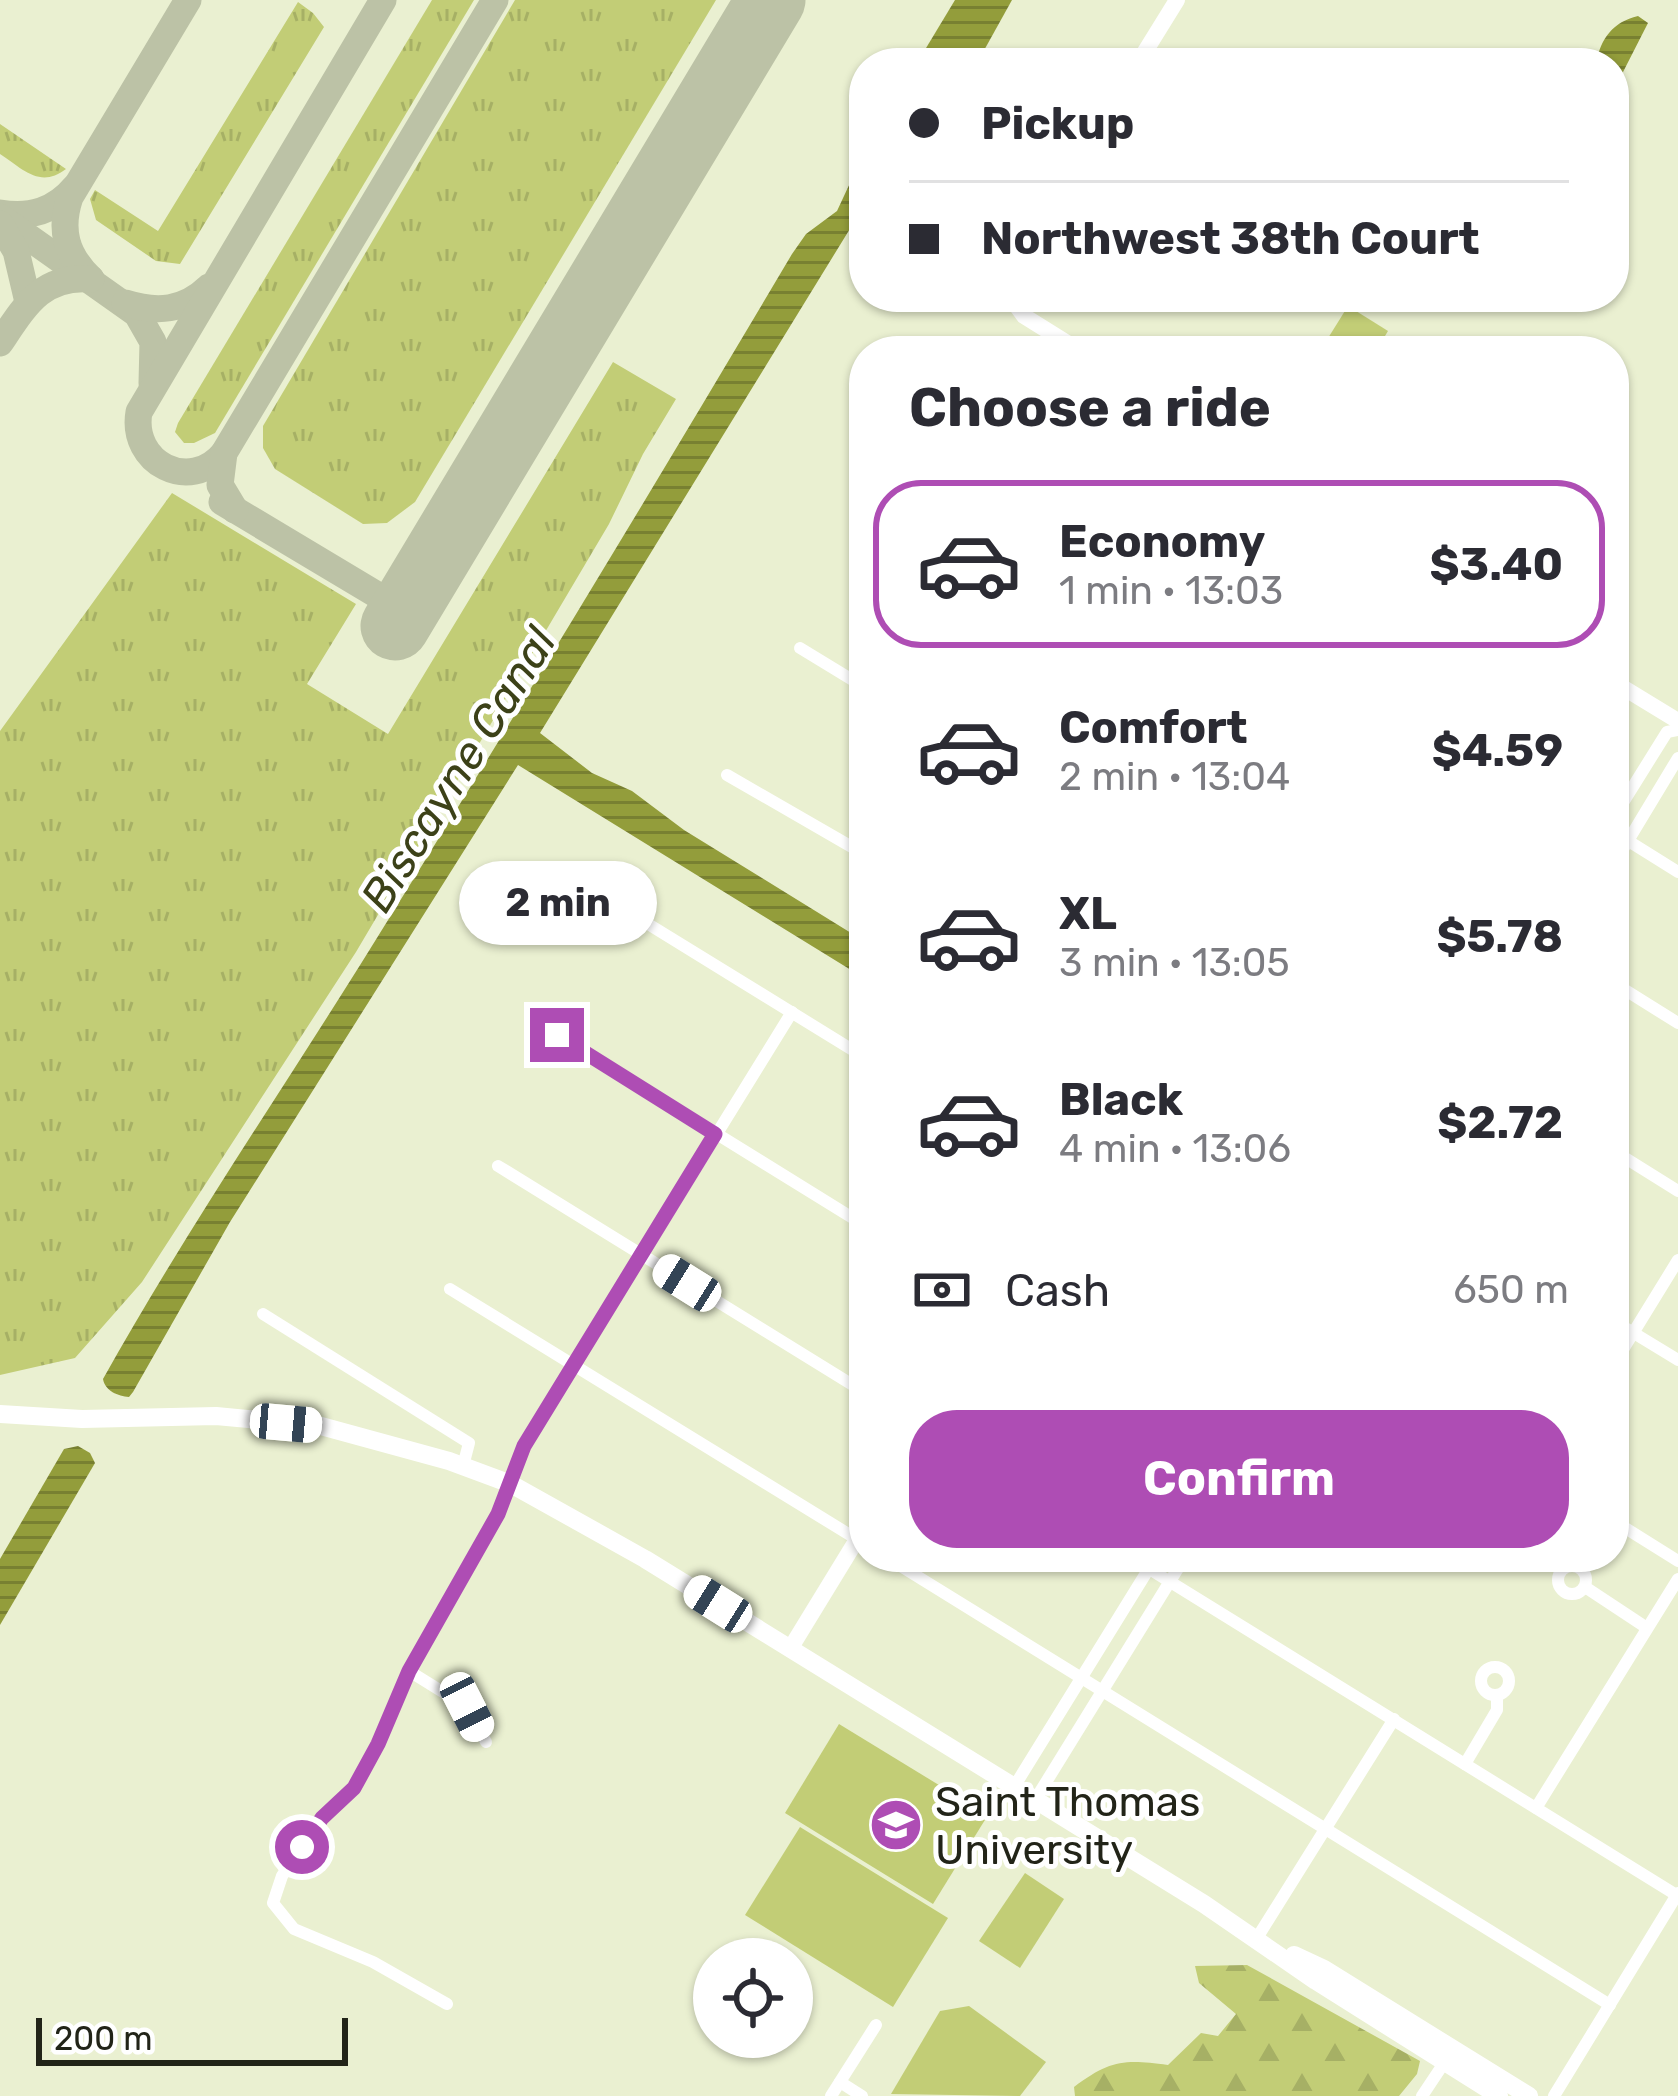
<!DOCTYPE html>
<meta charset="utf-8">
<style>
:root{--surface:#fff;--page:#f2f2f3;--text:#2b2b33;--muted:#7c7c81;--line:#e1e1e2;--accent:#ae4db4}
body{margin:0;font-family:Rubik,sans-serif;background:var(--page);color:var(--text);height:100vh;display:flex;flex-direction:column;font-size:45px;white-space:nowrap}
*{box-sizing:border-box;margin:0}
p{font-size:39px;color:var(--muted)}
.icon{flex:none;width:66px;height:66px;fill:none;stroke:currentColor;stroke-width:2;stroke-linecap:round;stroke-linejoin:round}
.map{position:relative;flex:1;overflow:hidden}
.details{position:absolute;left:849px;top:336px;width:780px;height:1236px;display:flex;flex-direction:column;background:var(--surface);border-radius:48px;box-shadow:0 3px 9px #0004}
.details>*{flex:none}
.banner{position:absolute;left:849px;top:48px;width:780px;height:264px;border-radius:48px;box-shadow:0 3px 9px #0004;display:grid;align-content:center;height:264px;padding:0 60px;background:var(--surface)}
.fabs{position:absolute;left:693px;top:1938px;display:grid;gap:24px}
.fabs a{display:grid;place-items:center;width:120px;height:120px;border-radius:50%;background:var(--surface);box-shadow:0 3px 9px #0004;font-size:60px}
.scale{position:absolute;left:36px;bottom:30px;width:312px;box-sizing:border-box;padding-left:12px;border:6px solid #222418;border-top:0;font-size:33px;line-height:42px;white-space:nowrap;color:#222418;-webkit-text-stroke:9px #fff;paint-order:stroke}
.end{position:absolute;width:54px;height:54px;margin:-27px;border:15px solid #ae4db4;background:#fff;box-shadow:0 0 0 6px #fff}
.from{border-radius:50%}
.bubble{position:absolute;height:84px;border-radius:42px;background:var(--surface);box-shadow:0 3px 9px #0004;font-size:39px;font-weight:700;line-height:84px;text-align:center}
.car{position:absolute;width:36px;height:72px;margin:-36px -18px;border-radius:15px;box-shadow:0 0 9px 3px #0007;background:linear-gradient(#fff 24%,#345 0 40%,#fff 0 76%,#345 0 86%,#fff 0)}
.banner b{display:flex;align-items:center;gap:42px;height:114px;font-size:45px}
.banner b+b{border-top:3px solid var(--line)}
.banner i{width:30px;height:30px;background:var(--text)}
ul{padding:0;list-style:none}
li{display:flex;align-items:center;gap:36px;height:168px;margin:0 24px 18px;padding:0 36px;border:6px solid transparent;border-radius:48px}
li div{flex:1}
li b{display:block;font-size:45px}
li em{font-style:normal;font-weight:700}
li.on{border-color:var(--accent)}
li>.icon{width:108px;height:108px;stroke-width:1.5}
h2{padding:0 60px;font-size:54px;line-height:144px}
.pay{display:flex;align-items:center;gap:30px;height:132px;padding:0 60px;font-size:45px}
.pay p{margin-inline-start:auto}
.button{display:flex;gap:24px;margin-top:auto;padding:24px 60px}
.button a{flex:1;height:138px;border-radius:48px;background:var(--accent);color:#fff;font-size:48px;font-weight:700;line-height:138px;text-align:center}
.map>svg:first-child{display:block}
.grass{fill:url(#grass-tufts)}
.forest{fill:url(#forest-firs)}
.pitch{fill:#c2cd76}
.water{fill:url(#water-rules)}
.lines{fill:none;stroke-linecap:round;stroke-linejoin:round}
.taxiway{stroke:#bcc2a6;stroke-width:27}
.runway{stroke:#bcc2a6;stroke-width:69}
.street{stroke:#fff;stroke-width:12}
.secondary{stroke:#fff;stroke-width:16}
.primary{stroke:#fff;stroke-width:18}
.route{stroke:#ae4db4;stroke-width:15}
.labels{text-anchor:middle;stroke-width:10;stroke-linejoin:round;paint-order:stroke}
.poi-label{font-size:42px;fill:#222418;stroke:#fff;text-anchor:start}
.water-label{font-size:45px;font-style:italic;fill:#3c4118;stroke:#fff}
</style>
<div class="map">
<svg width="1678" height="2096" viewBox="0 0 1678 2096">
<defs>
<pattern id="grass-tufts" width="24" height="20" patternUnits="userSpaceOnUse" patternTransform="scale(3)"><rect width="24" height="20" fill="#c2cd76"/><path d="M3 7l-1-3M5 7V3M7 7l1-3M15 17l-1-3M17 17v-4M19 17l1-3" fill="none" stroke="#a6b065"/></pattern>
<pattern id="forest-firs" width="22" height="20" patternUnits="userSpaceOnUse" patternTransform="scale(3)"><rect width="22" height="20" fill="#c2cd76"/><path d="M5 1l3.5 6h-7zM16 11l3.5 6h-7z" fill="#a6b065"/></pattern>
<pattern id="water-rules" width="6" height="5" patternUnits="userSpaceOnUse" patternTransform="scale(3)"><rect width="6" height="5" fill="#939d3b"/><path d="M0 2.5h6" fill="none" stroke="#788031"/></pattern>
</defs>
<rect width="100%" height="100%" fill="#eaf0d1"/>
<g class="grass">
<path d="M432 0H474L215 433 194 443H184L175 432 178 423Z"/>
<path d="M515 0H716L415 502 387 523 363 524 275 469 263 448V426Z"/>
<path d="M298 2 313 13 324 27 180 264 156 261 96 220 90 199 95 190 158 231Z"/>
<path d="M0 124 66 169C40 189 23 169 0 154Z"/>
<path d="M613 362 676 399 643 454 609 524 356 952 142 1282 75 1358 0 1375V731L172 493 356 604 307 684 388 734Z"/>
</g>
<path class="forest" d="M1247 1965 1420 2061 1417 2074 1399 2096H1075L1074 2087C1110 2060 1124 2059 1168 2065L1201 2033 1218 2036 1236 2014 1199 1983 1195 1966Z"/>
<g class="pitch">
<path d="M1348 306 1388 331 1376 351H1320Z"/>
<path d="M839 1724 988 1815 933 1904 785 1813Z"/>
<path d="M800 1827 948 1918 893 2007 745 1915Z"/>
<path d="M1025 1873 1064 1899 1020 1968 979 1941Z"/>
<path d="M969 2006 1046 2062 1020 2096 891 2094 940 2011Z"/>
</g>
<g class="water">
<path d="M955 0H1012L977 63H917Z"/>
<path d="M1638 16 1648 23 1622 74 1614 111V63H1596C1601 38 1613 22 1638 16Z"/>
<path d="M864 153V206L540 733 592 773 632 791 684 830 864 941V978L518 765 230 1222 133 1392 129 1397C118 1396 105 1391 103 1379 183 1236 275 1101 362 962 508 728 651 492 792 254L806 234 837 211Z"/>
<path d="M78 1446 90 1453 95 1463 0 1625V1559L64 1449Z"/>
</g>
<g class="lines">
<g class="taxiway">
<path d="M0 213C30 218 55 211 75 187"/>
<path d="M0 217 137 314 153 342 152 383"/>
<path d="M0 224 16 251 28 302"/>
<path d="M91 279C66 255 59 230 70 197L188 0"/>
<path d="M125 303C157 313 184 311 209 287"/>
<path d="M0 343C25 306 42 275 91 279"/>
<path d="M224 453C190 494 130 463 139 412L383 0"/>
<path d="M222 502 404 611"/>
<path d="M235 510 220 485 224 453 495 0"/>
</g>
<path class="runway" d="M395 626 771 0"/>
<g class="street">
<path d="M800 648 864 687"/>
<path d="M727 775 864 854"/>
<path d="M1614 817 1667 732 1678 730"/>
<path d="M1614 832 1678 872"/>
<path d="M1614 864 1678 758"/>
<path d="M640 919 864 1057"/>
<path d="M1614 983 1678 1023"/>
<path d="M557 1035 864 1225"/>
<path d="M1614 1151 1678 1191"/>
<path d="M498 1166 864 1392"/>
<path d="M450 1289 863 1543"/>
<path d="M263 1314 469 1443 463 1466"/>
<path d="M1614 1321 1678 1360"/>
<path d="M1614 1364 1678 1260"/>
<path d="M1614 1521 1678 1561"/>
<path d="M886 1557 1610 2005"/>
<path d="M1130 1557 1678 1896"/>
<circle cx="1572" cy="1580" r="14"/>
<path d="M1585 1587 1647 1628"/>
<circle cx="1495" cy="1681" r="14"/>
<path d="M409 1671 467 1707 486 1742"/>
<path d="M1465 1764 1497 1710V1695"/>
<path d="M1014 1787 1156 1557"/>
<path d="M1035 1800 1185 1557"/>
<path d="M1536 1808 1678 1579"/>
<path d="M1257 1938 1394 1719"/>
<path d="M447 2004 373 1962 294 1929 273 1903 282 1876 322 1818 354 1788 378 1745 409 1671 498 1514 524 1446 792 1012"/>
<path d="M840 2082 862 2096"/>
<path d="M831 2096 876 2025"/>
<path d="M1422 2096 1448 2057"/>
<path d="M1554 2096 1678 1893"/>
</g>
<g class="secondary">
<path d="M1138 63 1177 0"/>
<path d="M1010 297 1024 316 1080 351"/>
<path d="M1614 682 1678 721"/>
<path d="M790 1649 864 1528"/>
</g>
<g class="primary">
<path d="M0 1414 82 1419 216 1416 321 1426 449 1461 511 1484 645 1559 1204 1904 1316 1981 1499 2096"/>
<path d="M1294 1955 1324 1969 1529 2096"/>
</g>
</g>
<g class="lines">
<path class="route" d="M302 1847 322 1818 354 1788 378 1744 409 1671 498 1514 524 1446 715 1134 557 1035"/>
</g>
<defs>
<g id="university-disc" transform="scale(2.7)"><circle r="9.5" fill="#ae4db4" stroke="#fff"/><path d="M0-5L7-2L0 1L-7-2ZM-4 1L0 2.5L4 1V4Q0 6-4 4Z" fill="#fff"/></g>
</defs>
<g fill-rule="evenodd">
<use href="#university-disc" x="896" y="1825"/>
</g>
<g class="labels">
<g class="poi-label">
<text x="935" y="1816">Saint Thomas<tspan x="935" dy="48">University</tspan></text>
</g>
<g class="water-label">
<text transform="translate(458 769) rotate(-58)" y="16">Biscayne Canal</text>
</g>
</g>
</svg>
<div class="fabs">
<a><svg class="icon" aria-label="locate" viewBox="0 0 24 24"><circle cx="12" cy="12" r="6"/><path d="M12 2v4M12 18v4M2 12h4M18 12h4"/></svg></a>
</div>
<div class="scale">200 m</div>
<i class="end from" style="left:302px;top:1847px"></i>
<i class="end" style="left:557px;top:1035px"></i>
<div class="bubble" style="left:459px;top:861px;width:198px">2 min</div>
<i class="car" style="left:687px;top:1283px;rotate:302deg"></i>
<i class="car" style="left:286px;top:1423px;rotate:95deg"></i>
<i class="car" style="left:718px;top:1604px;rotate:302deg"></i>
<i class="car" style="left:467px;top:1707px;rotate:153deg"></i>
<div class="banner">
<b><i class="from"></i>Pickup</b>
<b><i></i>Northwest 38th Court</b>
</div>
<section class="details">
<h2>Choose a ride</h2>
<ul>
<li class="on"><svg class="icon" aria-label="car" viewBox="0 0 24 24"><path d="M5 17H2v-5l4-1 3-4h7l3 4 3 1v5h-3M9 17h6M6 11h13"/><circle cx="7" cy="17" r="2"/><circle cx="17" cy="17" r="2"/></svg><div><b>Economy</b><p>1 min · 13:03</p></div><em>$3.40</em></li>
<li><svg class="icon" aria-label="car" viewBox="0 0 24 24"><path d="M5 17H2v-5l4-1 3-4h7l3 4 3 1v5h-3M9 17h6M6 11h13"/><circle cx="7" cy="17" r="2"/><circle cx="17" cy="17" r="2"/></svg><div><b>Comfort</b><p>2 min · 13:04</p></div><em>$4.59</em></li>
<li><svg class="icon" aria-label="car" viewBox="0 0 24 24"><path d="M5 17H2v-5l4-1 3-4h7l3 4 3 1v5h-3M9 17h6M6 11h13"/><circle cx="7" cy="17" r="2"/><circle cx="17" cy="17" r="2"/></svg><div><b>XL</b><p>3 min · 13:05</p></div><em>$5.78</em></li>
<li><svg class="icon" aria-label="car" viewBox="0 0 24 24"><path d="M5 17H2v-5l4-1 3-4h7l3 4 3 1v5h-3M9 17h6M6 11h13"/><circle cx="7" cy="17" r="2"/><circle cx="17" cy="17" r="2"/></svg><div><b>Black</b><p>4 min · 13:06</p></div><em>$2.72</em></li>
</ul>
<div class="pay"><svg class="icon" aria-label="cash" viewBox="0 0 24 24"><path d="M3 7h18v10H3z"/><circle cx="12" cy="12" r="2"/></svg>Cash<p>650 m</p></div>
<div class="button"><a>Confirm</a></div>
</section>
</div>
